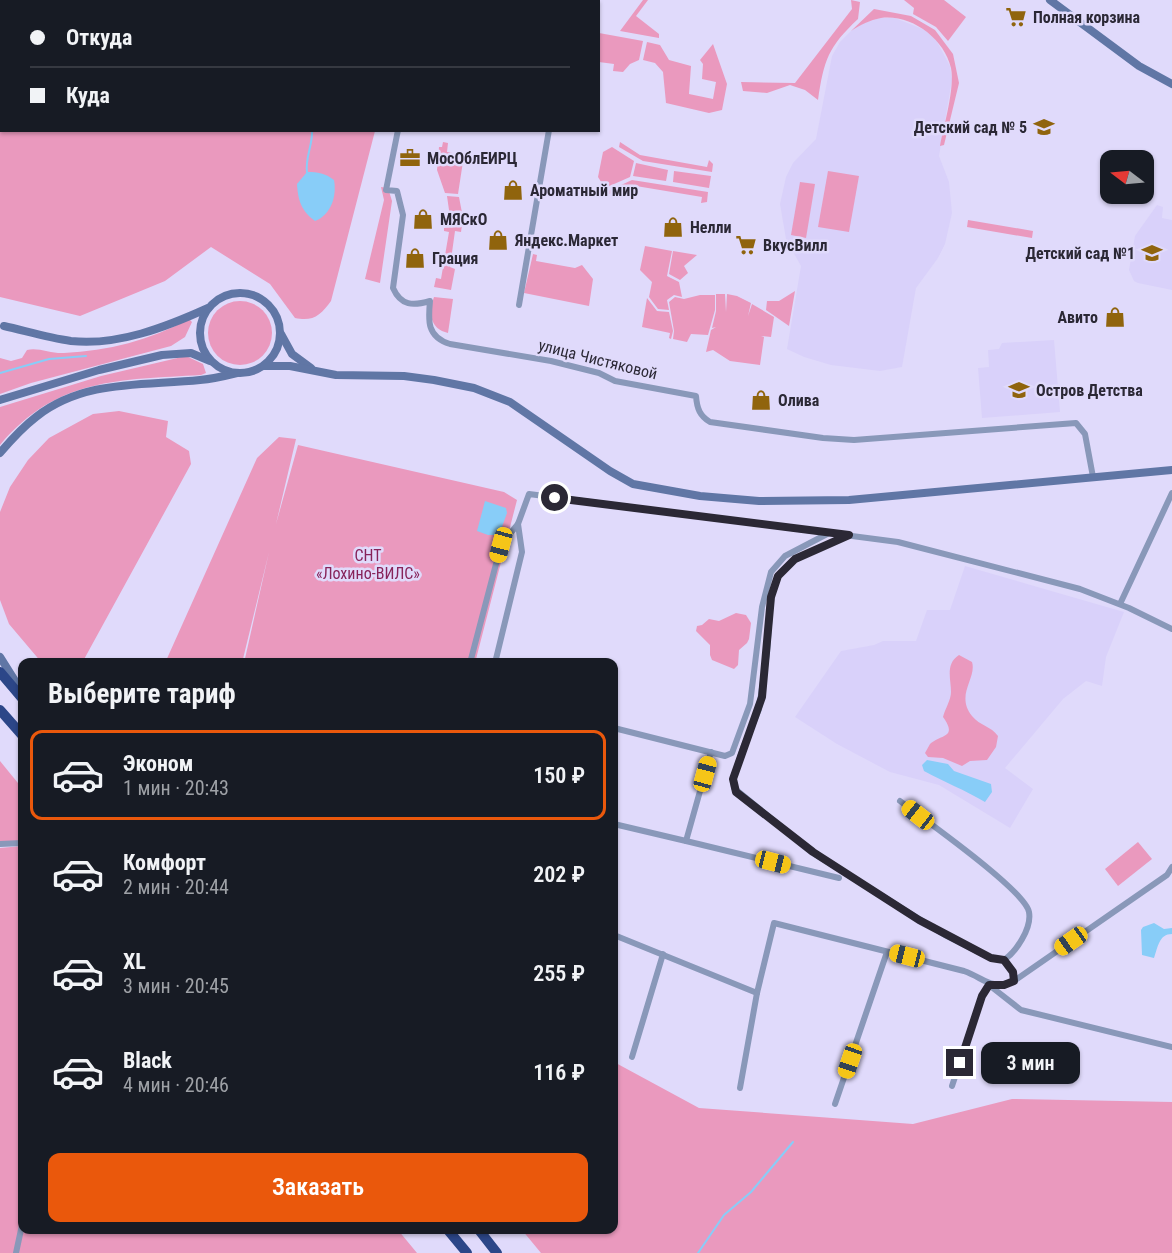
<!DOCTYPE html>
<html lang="ru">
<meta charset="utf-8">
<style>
:root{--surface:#171b24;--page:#242831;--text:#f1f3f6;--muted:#9ea1a6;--line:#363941;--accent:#ea580c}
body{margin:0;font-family:"Roboto Condensed",sans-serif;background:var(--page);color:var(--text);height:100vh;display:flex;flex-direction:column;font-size:22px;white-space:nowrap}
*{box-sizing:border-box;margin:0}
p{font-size:20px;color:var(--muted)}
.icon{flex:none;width:33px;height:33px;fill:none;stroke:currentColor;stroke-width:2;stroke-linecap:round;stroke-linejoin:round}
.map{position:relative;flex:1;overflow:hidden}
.details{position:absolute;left:18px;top:658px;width:600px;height:576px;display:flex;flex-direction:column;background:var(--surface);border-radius:12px;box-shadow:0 2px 4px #0004}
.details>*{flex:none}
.banner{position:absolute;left:0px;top:0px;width:600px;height:132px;box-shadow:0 2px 4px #0004;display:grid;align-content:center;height:132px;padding:0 30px;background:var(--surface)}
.needle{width:39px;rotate:286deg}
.controls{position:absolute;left:1100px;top:150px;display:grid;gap:12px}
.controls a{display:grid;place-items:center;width:54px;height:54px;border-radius:12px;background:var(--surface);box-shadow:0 2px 4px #0004;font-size:30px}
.end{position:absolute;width:27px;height:27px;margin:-14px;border:8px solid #2b2835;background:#fff;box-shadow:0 0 0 3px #fff}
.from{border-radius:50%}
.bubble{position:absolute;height:42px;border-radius:12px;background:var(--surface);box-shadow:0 2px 4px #0004;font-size:20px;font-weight:600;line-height:42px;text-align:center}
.car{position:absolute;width:18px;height:36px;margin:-18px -9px;border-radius:8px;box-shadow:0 0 4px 2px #0007;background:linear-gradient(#f5c518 24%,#345 0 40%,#f5c518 0 76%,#345 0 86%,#f5c518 0)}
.banner b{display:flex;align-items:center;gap:21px;height:57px;font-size:22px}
.banner b+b{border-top:2px solid var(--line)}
.banner i{width:15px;height:15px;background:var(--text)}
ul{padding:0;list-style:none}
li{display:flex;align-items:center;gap:18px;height:90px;margin:0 12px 9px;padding:0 18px;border:3px solid transparent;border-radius:12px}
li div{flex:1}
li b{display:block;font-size:22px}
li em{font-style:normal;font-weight:600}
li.current{border-color:var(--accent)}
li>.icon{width:54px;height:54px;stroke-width:1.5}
h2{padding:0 30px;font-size:27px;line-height:72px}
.primary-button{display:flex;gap:12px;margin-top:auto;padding:12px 30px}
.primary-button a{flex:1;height:69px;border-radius:12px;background:var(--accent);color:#fff;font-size:24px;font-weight:600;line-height:69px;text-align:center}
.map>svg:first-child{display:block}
.built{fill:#d9d1fa}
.green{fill:#ea99be}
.water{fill:#88cdf8}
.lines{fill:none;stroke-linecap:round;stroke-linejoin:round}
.stream{stroke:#88cdf8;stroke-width:2}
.street{stroke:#8998b9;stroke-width:6}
.secondary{stroke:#6076a5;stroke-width:8}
.highway{stroke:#2c4688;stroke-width:10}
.route{stroke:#2b2835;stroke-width:8}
.labels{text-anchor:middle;stroke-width:5;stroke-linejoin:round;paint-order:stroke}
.poi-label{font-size:16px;font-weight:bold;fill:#2b2835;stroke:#e0dafb;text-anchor:start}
.street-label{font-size:16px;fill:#2b2835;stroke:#e0dafb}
.park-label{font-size:16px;fill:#87235a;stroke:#e0dafb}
</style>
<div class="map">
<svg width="1172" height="1253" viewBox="0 0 1172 1253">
<rect width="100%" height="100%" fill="#e0dafb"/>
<g class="built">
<path d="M880 18H895L925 30 936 40 950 66 952 80 939 156 949 182 952 213 945 244 938 258 916 288 902 367 880 371 831 365 804 357 787 349 801 266 786 239 780 204 786 177 793 163 816 139 832 56 840 42 851 31 864 23Z"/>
<path d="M1157 205 1163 207 1162 218 1172 220V290L1138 283 1134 281 1129 270 1135 236Z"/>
<path d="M1054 340 1060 412 982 418 978 368 989 367 988 350 999 349 1002 343Z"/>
<path d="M965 566 1124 612 1106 657 1102 686 1086 681 1063 699 1005 768 1033 789 1010 828 939 785 890 772 837 744 795 717 841 651 874 645 883 641H916L927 610H950Z"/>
</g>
<g class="green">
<path d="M0 0H408L2 2V130L375 131 331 301C321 315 313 322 295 318L270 284 211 247 165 281 80 316 0 297Z"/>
<path d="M643 0H648L636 16 659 34V38L620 31Z"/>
<path d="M851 0 860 2 858 19C828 47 824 60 818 100L805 90 790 85 767 93 743 91 741 82 795 83 852 9Z"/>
<path d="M904 0H944L966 17 948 41 936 27 913 14 914 8Z"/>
<path d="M874 9 911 16 935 30 953 54 959 83 944 145 940 146C944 124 955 89 951 68 944 38 911 14 881 18 870 20 860 25 851 31Z"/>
<path d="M599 33 643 41 639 60 630 64 623 72 613 71 614 64 599 62Z"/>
<path d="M647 42 660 45 669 60 691 66 689 94 713 99 716 82 702 79 703 64 700 60 713 44 727 84 722 110 709 113 666 103 663 72 655 63 643 60Z"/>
<path d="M443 142 448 143 447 152 464 155 458 194 445 193 437 170 439 147H442Z"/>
<path d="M620 142 640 155 707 167 709 160 713 164 712 172 643 161 619 147Z"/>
<path d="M612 147 634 161 630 177 605 188 598 177 603 152Z"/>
<path d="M636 163 668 170 666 181 633 176Z"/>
<path d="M674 171 711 176 709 188 673 182Z"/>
<path d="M828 171 859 176 849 232 818 227Z"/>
<path d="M632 180 708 192 707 202 701 203 702 197 636 186 609 194 608 191Z"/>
<path d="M800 182 815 184 806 238 791 235Z"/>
<path d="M381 187 388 188 392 201 380 283 365 279 384 200Z"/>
<path d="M447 196 459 197 463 218 461 232 455 231 450 267 455 269 451 290 434 287 436 278 441 279 449 232 444 231V228L452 227 450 223 445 222V217H450Z"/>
<path d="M968 220 1033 231 1032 238 967 227Z"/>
<path d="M645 246 672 251 667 276 679 282 682 297 674 295 667 300 669 310 658 309 649 297 652 282 640 270Z"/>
<path d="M673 251 697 255 684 266 688 273 680 280 669 274Z"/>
<path d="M533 254 537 255 536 261 575 268 582 265 593 279 589 306 524 293Z"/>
<path d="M795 291 789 326 766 310 767 301H779Z"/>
<path d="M716 294H725L726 312 727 294 737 296 751 303 748 316 752 304 774 317 771 337 761 336 764 337 760 365 730 361 713 350 706 352 711 330 716 327 712 328 716 311Z"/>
<path d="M700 295H715V310L708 335 691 334 687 342 673 339 674 331 669 302 675 297 684 299Z"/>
<path d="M434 297 453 299 448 333C430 329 428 313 434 297Z"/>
<path d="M647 298 657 311 669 312 673 331 671 339 669 338 670 333 642 327Z"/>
<circle cx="240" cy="333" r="32"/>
<path d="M189 319 192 322 185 337 171 346 31 383 0 394V358L11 361 22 358 27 350C38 347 52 354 64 353 108 351 150 340 189 319Z"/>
<path d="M186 356 203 364 206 373 201 375C120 380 57 377 0 445V407L101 376Z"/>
<path d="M119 411 168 421 166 437 189 451 191 464 82 663H42L9 624 0 600V512L10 487 28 460 49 438 93 414Z"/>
<path d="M279 437 296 439 276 524 298 445 504 492 517 500 475 663H244L269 552 242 663H165L257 458Z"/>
<path d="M736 613 746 615 751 623 749 639 747 643 739 650 738 665 734 669 712 660 710 655V645L696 631 697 626 702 625 709 619 719 621Z"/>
<path d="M959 655 972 662C977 678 955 695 972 716 980 726 991 726 998 736L996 747 987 760 970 761 962 766 943 758 928 757 925 753 930 744C941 734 958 738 943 717 945 709 951 700 951 692 951 679 945 664 959 655Z"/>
<path d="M0 761 22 788V844H0Z"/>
<path d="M1138 842 1152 859 1118 886 1105 869Z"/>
<path d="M22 846V1230H398L417 1253H0V848Z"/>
<path d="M614 1062 699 1108 913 1124 1012 1099 1172 1102V1253H541L522 1230H614Z"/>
</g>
<g class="water">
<path d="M307 172C318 172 325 173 334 180 337 196 331 215 315 221 301 211 298 200 297 184Z"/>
<path d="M485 501 506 508 507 513 499 535H488L477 531Z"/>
<path d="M927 760 948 764 954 771 991 784 992 792 985 802C965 790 944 782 924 771L922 765Z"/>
<path d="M1154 923 1164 929 1172 928V934C1159 934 1158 947 1154 958L1142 955 1141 930 1143 927Z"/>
</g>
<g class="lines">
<g class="stream">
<path d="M307 2V0"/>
<path d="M307 172C305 157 313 145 312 130"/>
<path d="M0 373 49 359 86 356"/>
<path d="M698 1253 724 1215 751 1192 793 1142"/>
</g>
<g class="street">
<path d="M500 0 504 2"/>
<path d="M441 2V0"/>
<path d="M584 2 586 0"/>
<path d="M398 130 386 190 397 191 403 215 393 288C401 306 413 306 430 301 428 321 427 337 450 344L551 361 599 373 615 381 696 396C697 409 700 416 710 422L823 438 854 440 1076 423 1085 434 1093 477"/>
<path d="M519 305 549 130"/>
<path d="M849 535 795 559 778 576 771 597 767 653 759 709 743 748 733 779 734 788 813 853 945 935 991 958 1004 960 1013 972 1014 981"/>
<path d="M1120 604 1172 493"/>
<path d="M470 663 501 545 518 524 529 494 898 542 1080 589 1129 608 1172 629"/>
<path d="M495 663 522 552 518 524"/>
<path d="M614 728 725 756 732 753 750 704 762 607 771 572 785 556 829 533"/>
<path d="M711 752 686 841 839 878"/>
<path d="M900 801C922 818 1025 890 1029 912 1032 928 1016 952 1004 960"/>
<path d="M614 824 686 841"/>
<path d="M0 844 22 843"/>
<path d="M614 935 757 993"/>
<path d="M632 1057 663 954"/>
<path d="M952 1086 982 996 989 985 1021 1010 1172 1047"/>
<path d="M740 1088 757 993 774 923 964 971C986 979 989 990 1014 981L1167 875 1172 867"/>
<path d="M835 1104 887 952"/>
<path d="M16 1253 22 1225"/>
</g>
<g class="secondary">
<path d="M1050 0 1139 66 1172 84"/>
<circle cx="240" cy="333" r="40"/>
<path d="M4 326C26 331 48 338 71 341 118 346 166 327 208 308"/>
<path d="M281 334 292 354 311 368"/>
<path d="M264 366H290L336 375 404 376 434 380 474 388 510 402 610 471 633 484 700 496 759 501 849 500 1172 470"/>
<path d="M0 400 99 370 162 355 191 353 210 361"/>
<path d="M0 453C11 440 23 427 36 417 84 379 144 386 200 380 212 379 225 376 237 373"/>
<path d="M0 657 22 692"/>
</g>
<g class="highway">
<path d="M0 672 22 698"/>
<path d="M0 710 22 735"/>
<path d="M448 1230 467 1253"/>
<path d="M479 1230 497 1253"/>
</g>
</g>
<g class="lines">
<path class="route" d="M555 498 849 535 795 559 778 576 771 597 762 697 733 779 736 792 813 852 919 920 991 958 1004 960 1013 972 1014 981 1004 985H989L982 996 960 1063"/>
</g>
<defs>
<g id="supermarket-bare" transform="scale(1.62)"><path d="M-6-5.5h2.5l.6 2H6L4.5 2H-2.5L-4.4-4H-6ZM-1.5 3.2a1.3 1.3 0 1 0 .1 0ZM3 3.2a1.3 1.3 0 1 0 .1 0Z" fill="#90640d" stroke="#e0dafb" stroke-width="2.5" paint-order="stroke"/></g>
<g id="school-bare" transform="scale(1.62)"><path d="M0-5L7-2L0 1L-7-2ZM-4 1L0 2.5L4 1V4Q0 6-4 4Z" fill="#90640d" stroke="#e0dafb" stroke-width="2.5" paint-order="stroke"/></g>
<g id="office-bare" transform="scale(1.62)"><path d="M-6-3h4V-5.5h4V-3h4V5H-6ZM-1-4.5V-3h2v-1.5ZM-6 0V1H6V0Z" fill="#90640d" stroke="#e0dafb" stroke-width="2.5" paint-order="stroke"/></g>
<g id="shop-bare" transform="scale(1.62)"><path d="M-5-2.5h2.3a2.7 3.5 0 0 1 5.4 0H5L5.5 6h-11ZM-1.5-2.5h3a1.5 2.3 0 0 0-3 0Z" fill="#90640d" stroke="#e0dafb" stroke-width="2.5" paint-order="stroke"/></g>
</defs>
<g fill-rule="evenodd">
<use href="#supermarket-bare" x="1016" y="17"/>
<use href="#school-bare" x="1044" y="127"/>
<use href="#office-bare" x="410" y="158"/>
<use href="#shop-bare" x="513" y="190"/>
<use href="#shop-bare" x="423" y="219"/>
<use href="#shop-bare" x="673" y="227"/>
<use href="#shop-bare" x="498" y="240"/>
<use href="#supermarket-bare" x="746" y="245"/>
<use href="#school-bare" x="1152" y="253"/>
<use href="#shop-bare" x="415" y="258"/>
<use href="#shop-bare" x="1115" y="317"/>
<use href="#school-bare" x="1019" y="390"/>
<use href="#shop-bare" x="761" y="400"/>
</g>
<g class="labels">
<g class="poi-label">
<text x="1033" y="23">Полная корзина</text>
<text x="1027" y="133" text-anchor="end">Детский сад № 5</text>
<text x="427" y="164">МосОблЕИРЦ</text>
<text x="530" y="196">Ароматный мир</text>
<text x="440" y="225">МЯСкО</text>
<text x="690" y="233">Нелли</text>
<text x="515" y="246">Яндекс.Маркет</text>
<text x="763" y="251">ВкусВилл</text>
<text x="1135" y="259" text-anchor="end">Детский сад №1</text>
<text x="432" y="264">Грация</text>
<text x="1098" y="323" text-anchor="end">Авито</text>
<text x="1036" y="396">Остров Детства</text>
<text x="778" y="406">Олива</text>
</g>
<g class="street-label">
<text transform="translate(598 359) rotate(14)" y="6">улица Чистяковой</text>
</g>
<g class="park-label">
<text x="368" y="561">СНТ<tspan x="368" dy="18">«Лохино-ВИЛС»</tspan></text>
</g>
</g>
</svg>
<div class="controls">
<a><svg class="needle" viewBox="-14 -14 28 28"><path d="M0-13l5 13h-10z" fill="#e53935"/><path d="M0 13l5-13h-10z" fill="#9ea1a6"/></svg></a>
</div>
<i class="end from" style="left:555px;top:498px"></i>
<i class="end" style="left:960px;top:1063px"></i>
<div class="bubble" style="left:981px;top:1042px;width:99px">3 мин</div>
<i class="car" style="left:501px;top:545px;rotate:195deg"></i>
<i class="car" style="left:705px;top:774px;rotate:15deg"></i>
<i class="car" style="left:918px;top:815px;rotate:308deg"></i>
<i class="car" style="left:773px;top:862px;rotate:104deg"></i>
<i class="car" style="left:1071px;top:941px;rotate:235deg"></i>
<i class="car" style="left:907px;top:956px;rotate:284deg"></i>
<i class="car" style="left:850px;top:1061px;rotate:199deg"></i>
<div class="banner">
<b><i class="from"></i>Откуда</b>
<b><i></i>Куда</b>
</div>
<section class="details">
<h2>Выберите тариф</h2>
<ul>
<li class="current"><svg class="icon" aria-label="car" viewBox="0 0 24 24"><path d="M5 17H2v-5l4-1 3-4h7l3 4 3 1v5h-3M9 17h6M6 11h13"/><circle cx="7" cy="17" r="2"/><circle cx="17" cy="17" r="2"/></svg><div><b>Эконом</b><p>1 мин · 20:43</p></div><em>150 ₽</em></li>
<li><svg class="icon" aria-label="car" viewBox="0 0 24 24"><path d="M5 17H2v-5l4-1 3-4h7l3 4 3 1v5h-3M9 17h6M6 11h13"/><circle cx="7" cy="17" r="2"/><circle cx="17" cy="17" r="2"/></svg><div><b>Комфорт</b><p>2 мин · 20:44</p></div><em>202 ₽</em></li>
<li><svg class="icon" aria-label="car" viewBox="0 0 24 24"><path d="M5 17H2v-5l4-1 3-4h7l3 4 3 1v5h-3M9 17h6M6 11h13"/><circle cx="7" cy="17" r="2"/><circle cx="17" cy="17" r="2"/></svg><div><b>XL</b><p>3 мин · 20:45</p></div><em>255 ₽</em></li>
<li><svg class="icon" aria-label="car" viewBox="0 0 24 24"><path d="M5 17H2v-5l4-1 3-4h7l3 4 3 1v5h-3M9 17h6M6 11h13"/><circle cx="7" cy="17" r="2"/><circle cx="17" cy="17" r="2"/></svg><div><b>Black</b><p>4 мин · 20:46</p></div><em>116 ₽</em></li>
</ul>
<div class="primary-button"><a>Заказать</a></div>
</section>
</div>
